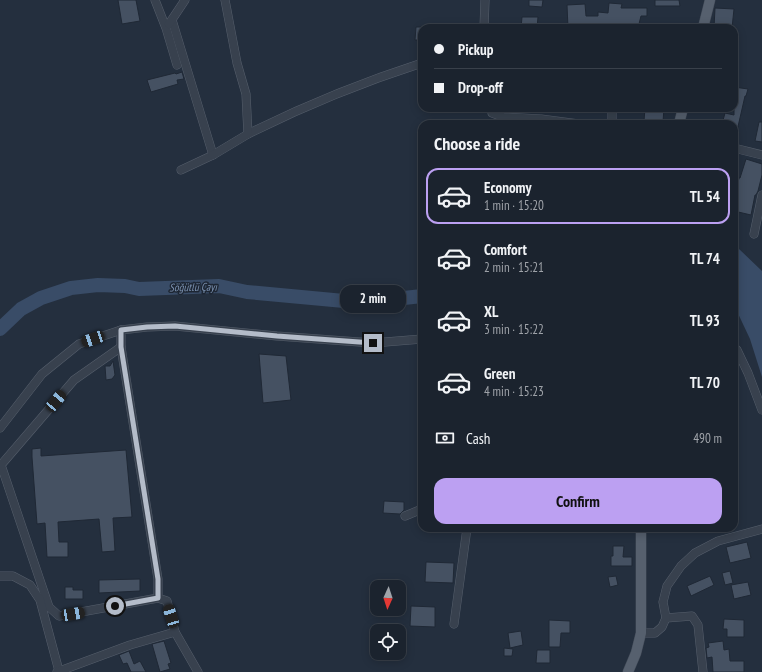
<!DOCTYPE html>
<meta charset="utf-8">
<style>
:root{--surface:#1b232e;--page:#282f3a;--text:#f1f3f6;--muted:#a0a4aa;--line:#39404a;--accent:#bca0f2}
body{margin:0;font-family:"PT Sans Narrow",sans-serif;background:var(--page);color:var(--text);height:100vh;display:flex;flex-direction:column;font-size:15px;white-space:nowrap}
*{box-sizing:border-box;margin:0}
p{font-size:13px;color:var(--muted)}
.icon{flex:none;width:22px;height:22px;fill:none;stroke:currentColor;stroke-width:2;stroke-linecap:round;stroke-linejoin:round}
.map{position:relative;flex:1;overflow:hidden}
.details{position:absolute;left:418px;top:120px;width:320px;height:412px;display:flex;flex-direction:column;background:var(--surface);border-radius:12px;box-shadow:0 2px 10px #0003,0 0 0 1px var(--line)}
.details>*{flex:none}
.hud{position:absolute;left:418px;top:24px;width:320px;height:88px;border-radius:12px;box-shadow:0 2px 10px #0003,0 0 0 1px var(--line);display:grid;align-content:center;height:88px;padding:0 16px;background:var(--surface)}
.needle{width:26px;rotate:183deg}
.tools{position:absolute;left:370px;top:580px;display:grid;gap:8px}
.tools a{display:grid;place-items:center;width:36px;height:36px;border-radius:8px;background:var(--surface);box-shadow:0 2px 10px #0003,0 0 0 1px var(--line);font-size:20px}
.end{position:absolute;width:18px;height:18px;margin:-9px;border:5px solid #b4bcc9;background:#111;box-shadow:0 0 0 2px #111}
.from{border-radius:50%}
.bubble{position:absolute;height:28px;border-radius:12px;background:var(--surface);box-shadow:0 2px 10px #0003,0 0 0 1px var(--line);font-size:13px;font-weight:700;line-height:28px;text-align:center}
.car{position:absolute;width:12px;height:24px;margin:-12px -6px;border-radius:5px;box-shadow:0 0 3px 1px #0007;background:linear-gradient(#222 24%,#8ab4d8 0 40%,#222 0 76%,#8ab4d8 0 86%,#222 0)}
.hud b{display:flex;align-items:center;gap:14px;height:38px;font-size:15px}
.hud b+b{border-top:1px solid var(--line)}
.hud i{width:10px;height:10px;background:var(--text)}
ul{padding:0;list-style:none}
li{display:flex;align-items:center;gap:12px;height:56px;margin:0 8px 6px;padding:0 8px;border:2px solid transparent;border-radius:12px}
li div{flex:1}
li b{display:block;font-size:15px}
li em{font-style:normal;font-weight:700}
li.on{border-color:var(--accent)}
li>.icon{width:36px;height:36px;stroke-width:1.5}
h2{padding:0 16px;font-size:18px;line-height:48px}
.pay{display:flex;align-items:center;gap:10px;height:44px;padding:0 16px;font-size:15px}
.pay p{margin-inline-start:auto}
.cta{display:flex;gap:8px;margin-top:auto;padding:8px 16px}
.cta a{flex:1;height:46px;border-radius:12px;background:var(--accent);color:#111;font-size:16px;font-weight:700;line-height:46px;text-align:center}
.map>svg:first-child{display:block}
.water{fill:#394c67}
.lines{fill:none;stroke-linecap:round;stroke-linejoin:round}
.river{stroke:#394c67;stroke-width:14}
.building{fill:#455162;stroke:#1f2835}
.minor-casing{stroke:#565f6c;stroke-width:9}
.major-casing{stroke:#414a57;stroke-width:11}
.minor{stroke:#38414e;stroke-width:8}
.major{stroke:#56606e;stroke-width:10}
.route{stroke:#b4bcc9;stroke-width:5}
.labels{text-anchor:middle;stroke-width:3;stroke-linejoin:round;paint-order:stroke}
.water-label{font-size:11px;font-style:italic;fill:#7c92b1;stroke:#1d2633}
</style>
<div class="map">
<svg width="762" height="672" viewBox="0 0 762 672">
<rect width="100%" height="100%" fill="#242f3e"/>
<path class="water" d="M734 248 739 249 762 271V377L750 339 734 305Z"/>
<g class="lines">
<path class="river" d="M0 329 21 309 41 298 71 288 98 285 125 286 139 289 219 286 247 292 344 301H377L422 296"/>
</g>
<g class="building">
<path d="M118 0H136L140 21 122 24Z"/>
<path d="M529 0H543L542 7 529 6Z"/>
<path d="M655 0H679L680 6H655Z"/>
<path d="M609 3 622 4 621 8H647V16H641L638 28H568L567 5 585 4 586 16H598V12L608 13Z"/>
<path d="M715 8 734 9 732 28H714Z"/>
<path d="M522 17H538L537 28H521Z"/>
<path d="M416 27H422V40H415Z"/>
<path d="M182 72 184 79 177 80 178 84 151 92 147 80 175 73 176 74Z"/>
<path d="M734 87 748 89 746 96H745L737 131H734V124H722L725 113 734 115Z"/>
<path d="M645 108H664L663 122 644 121Z"/>
<path d="M759 122H762V142L755 141Z"/>
<path d="M746 159 762 164V175L758 191 756 195H755L751 215 734 211V202L739 178H740Z"/>
<path d="M259 354 286 356 291 400 263 403Z"/>
<path d="M113 361 115 375 112 379 106 380 105 366H110Z"/>
<path d="M41 448V456L126 450 132 517 113 518 115 551 102 552 99 519 58 522 59 542H68V557H47L45 523 37 524 32 457V449Z"/>
<path d="M384 501 404 502V510L400 514 383 513Z"/>
<path d="M747 542 751 558 730 563 726 547Z"/>
<path d="M613 546H624L623 557H632V566H611V556H613Z"/>
<path d="M426 562 454 563 453 583 425 582Z"/>
<path d="M730 571 733 583 725 585 722 573Z"/>
<path d="M616 576 618 585 610 587 608 577Z"/>
<path d="M710 576 714 585 691 596 687 586Z"/>
<path d="M140 579V591L99 593V580Z"/>
<path d="M748 582 751 595 734 599 731 585Z"/>
<path d="M65 587H73V590H83V599H65Z"/>
<path d="M411 606 435 607V627L410 626Z"/>
<path d="M724 619 744 620V637H727V629H723Z"/>
<path d="M549 620 570 621V633H561L560 647H549Z"/>
<path d="M521 631 523 645 510 648 508 633Z"/>
<path d="M164 641 171 663 168 664 170 669 160 672 152 644Z"/>
<path d="M723 641 724 650 729 649 730 661H744V672H713L712 657 707 658 706 648 709 647 708 643Z"/>
<path d="M504 648 513 649 512 656H504Z"/>
<path d="M537 650H550V663H536Z"/>
<path d="M129 651 134 664 140 661 146 672H131L127 663 123 664 119 655Z"/>
</g>
<g class="lines">
<g class="minor-casing">
<g id="minor">
<path d="M155 0 166 28 177 65"/>
<path d="M172 20 213 155 181 170"/>
<path d="M169 24 185 0"/>
<path d="M484 28 485 0"/>
<path d="M492 108V113L503 117 541 119 579 124"/>
<path d="M610 124 612 122V108"/>
<path d="M248 134C304 106 363 82 422 63"/>
<path d="M734 148 762 155"/>
<path d="M213 155 248 134 246 94 237 63 225 0"/>
<path d="M754 234 762 195"/>
<path d="M121 347 74 380 1 465 49 607 59 616 158 598"/>
<path d="M734 347 737 350 748 373 762 410"/>
<path d="M0 428 42 374 79 344 121 330"/>
<path d="M405 516 422 509"/>
<path d="M0 576H13L30 585 40 600 59 671"/>
<path d="M666 618 692 616 698 625 703 672"/>
<path d="M454 624 467 528"/>
<path d="M641 633H655L662 627 666 618 663 602 667 586 681 566 695 553 718 541 762 529"/>
<path d="M57 672 130 645 175 632"/>
<path d="M198 672 175 632 167 601 158 598V579L121 347V330L147 327 175 326 277 336 373 343 422 339"/>
</g>
</g>
<g class="major-casing">
<g id="major">
<path d="M703 28 710 0"/>
<path d="M679 124 683 108"/>
<path d="M628 672 636 653 641 633V528"/>
</g>
</g>
<use href="#minor" class="minor"/>
<use href="#major" class="major"/>
</g>
<g class="lines">
<path class="route" d="M115 606 158 598V579L121 347V330L147 327 175 326 277 336 373 343"/>
</g>
<g class="labels">
<g class="water-label">
<text transform="translate(193 287) rotate(-1)" y="4">Söğütlü Çayı</text>
</g>
</g>
</svg>
<div class="tools">
<a><svg class="needle" viewBox="-14 -14 28 28"><path d="M0-13l5 13h-10z" fill="#e53935"/><path d="M0 13l5-13h-10z" fill="#a0a4aa"/></svg></a>
<a><svg class="icon" aria-label="locate" viewBox="0 0 24 24"><circle cx="12" cy="12" r="6"/><path d="M12 2v4M12 18v4M2 12h4M18 12h4"/></svg></a>
</div>
<i class="end from" style="left:115px;top:606px"></i>
<i class="end" style="left:373px;top:343px"></i>
<div class="bubble" style="left:340px;top:285px;width:66px">2 min</div>
<i class="car" style="left:93px;top:339px;rotate:251deg"></i>
<i class="car" style="left:56px;top:401px;rotate:40deg"></i>
<i class="car" style="left:73px;top:614px;rotate:80deg"></i>
<i class="car" style="left:171px;top:616px;rotate:343deg"></i>
<div class="hud">
<b><i class="from"></i>Pickup</b>
<b><i></i>Drop-off</b>
</div>
<section class="details">
<h2>Choose a ride</h2>
<ul>
<li class="on"><svg class="icon" aria-label="car" viewBox="0 0 24 24"><path d="M5 17H2v-5l4-1 3-4h7l3 4 3 1v5h-3M9 17h6M6 11h13"/><circle cx="7" cy="17" r="2"/><circle cx="17" cy="17" r="2"/></svg><div><b>Economy</b><p>1 min · 15:20</p></div><em>TL 54</em></li>
<li><svg class="icon" aria-label="car" viewBox="0 0 24 24"><path d="M5 17H2v-5l4-1 3-4h7l3 4 3 1v5h-3M9 17h6M6 11h13"/><circle cx="7" cy="17" r="2"/><circle cx="17" cy="17" r="2"/></svg><div><b>Comfort</b><p>2 min · 15:21</p></div><em>TL 74</em></li>
<li><svg class="icon" aria-label="car" viewBox="0 0 24 24"><path d="M5 17H2v-5l4-1 3-4h7l3 4 3 1v5h-3M9 17h6M6 11h13"/><circle cx="7" cy="17" r="2"/><circle cx="17" cy="17" r="2"/></svg><div><b>XL</b><p>3 min · 15:22</p></div><em>TL 93</em></li>
<li><svg class="icon" aria-label="car" viewBox="0 0 24 24"><path d="M5 17H2v-5l4-1 3-4h7l3 4 3 1v5h-3M9 17h6M6 11h13"/><circle cx="7" cy="17" r="2"/><circle cx="17" cy="17" r="2"/></svg><div><b>Green</b><p>4 min · 15:23</p></div><em>TL 70</em></li>
</ul>
<div class="pay"><svg class="icon" aria-label="cash" viewBox="0 0 24 24"><path d="M3 7h18v10H3z"/><circle cx="12" cy="12" r="2"/></svg>Cash<p>490 m</p></div>
<div class="cta"><a>Confirm</a></div>
</section>
</div>
